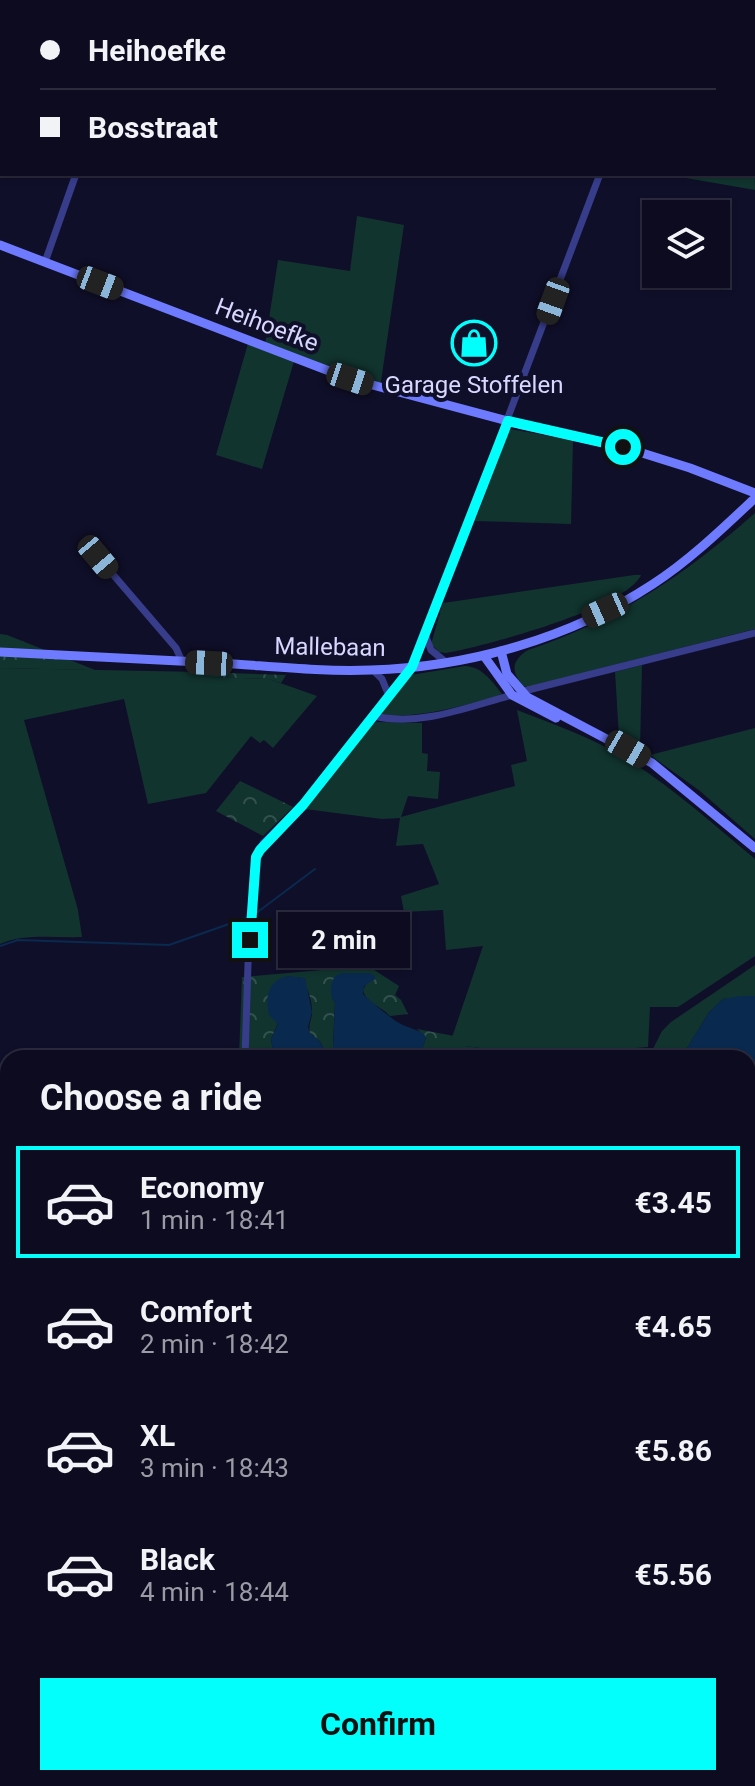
<!DOCTYPE html>
<meta charset="utf-8">
<style>
:root{--surface:#0c0b20;--page:#151429;--text:#f1f3f6;--muted:#9a9ba5;--line:#2c2b3e;--accent:#03fffc}
body{margin:0;font-family:Roboto,sans-serif;background:var(--page);color:var(--text);height:100vh;display:flex;flex-direction:column;font-size:30px;white-space:nowrap}
*{box-sizing:border-box;margin:0}
p{font-size:26px;color:var(--muted)}
.icon{flex:none;width:44px;height:44px;fill:none;stroke:currentColor;stroke-width:2;stroke-linecap:round;stroke-linejoin:round}
.map{position:relative;flex:1;overflow:hidden}
.panel{position:absolute;left:0px;top:1050px;width:756px;height:736px;display:flex;flex-direction:column;background:var(--surface);border-radius:24px 24px 0 0;box-shadow:0 2px 6px #0004,0 0 0 2px var(--line)}
.panel>*{flex:none}
.top-card{position:absolute;left:0px;top:0px;width:756px;height:176px;box-shadow:0 2px 6px #0004,0 0 0 2px var(--line);display:grid;align-content:center;height:176px;padding:0 40px;background:var(--surface)}
.buttons{position:absolute;left:642px;top:200px;display:grid;gap:16px}
.buttons a{display:grid;place-items:center;width:88px;height:88px;border-radius:0px;background:var(--surface);box-shadow:0 2px 6px #0004,0 0 0 2px var(--line);font-size:40px}
.end{position:absolute;width:36px;height:36px;margin:-18px;border:10px solid #03fffc;background:#111;box-shadow:0 0 0 4px #111}
.from{border-radius:50%}
.bubble{position:absolute;height:56px;border-radius:0px;background:var(--surface);box-shadow:0 2px 6px #0004,0 0 0 2px var(--line);font-size:26px;font-weight:700;line-height:56px;text-align:center}
.car{position:absolute;width:24px;height:48px;margin:-24px -12px;border-radius:10px;box-shadow:0 0 6px 2px #0007;background:linear-gradient(#222 24%,#8ab4d8 0 40%,#222 0 76%,#8ab4d8 0 86%,#222 0)}
.top-card b{display:flex;align-items:center;gap:28px;height:76px;font-size:30px}
.top-card b+b{border-top:2px solid var(--line)}
.top-card i{width:20px;height:20px;background:var(--text)}
ul{padding:0;list-style:none}
li{display:flex;align-items:center;gap:24px;height:112px;margin:0 16px 12px;padding:0 24px;border:4px solid transparent;border-radius:0px}
li div{flex:1}
li b{display:block;font-size:30px}
li em{font-style:normal;font-weight:700}
li.on{border-color:var(--accent)}
li>.icon{width:72px;height:72px;stroke-width:1.5}
h2{padding:0 40px;font-size:36px;line-height:96px}
.button{display:flex;gap:16px;margin-top:auto;padding:16px 40px}
.button a{flex:1;height:92px;border-radius:0px;background:var(--accent);color:#111;font-size:32px;font-weight:700;line-height:92px;text-align:center}
.map>svg:first-child{display:block}
.grass{fill:#11342f}
.forest{fill:url(#forest-crowns)}
.water{fill:#092a4e}
.lines{fill:none;stroke-linecap:round;stroke-linejoin:round}
.stream{stroke:#092a4e;stroke-width:2}
.street{stroke:#373d8b;stroke-width:7}
.secondary{stroke:#6e7bff;stroke-width:9}
.route{stroke:#03fffc;stroke-width:10}
.labels{text-anchor:middle;stroke-width:8;stroke-linejoin:round;paint-order:stroke}
.street-label{font-size:24px;fill:#d7d7ff;stroke:#100f2a}
.poi-label{font-size:24px;fill:#d7d7ff;stroke:#100f2a}
</style>
<div class="map">
<svg width="755" height="1786" viewBox="0 0 755 1786">
<defs>
<pattern id="forest-crowns" width="20" height="18" patternUnits="userSpaceOnUse" patternTransform="scale(2)"><rect width="20" height="18" fill="#11342f"/><path d="M2 6a3 3 0 1 1 6 0M12 15a3 3 0 1 1 6 0" fill="none" stroke="#33514e"/></pattern>
</defs>
<rect width="100%" height="100%" fill="#100f2a"/>
<g class="grass">
<path d="M754 142 755 190 663 174H754Z"/>
<path d="M357 216 404 225 380 388 295 358 262 469 216 455 249 340 265 345 278 260 350 271Z"/>
<path d="M510 429 573 440 571 524 475 521Z"/>
<path d="M755 513V629L528 687 523 686C511 671 511 661 528 650 618 620 685 575 755 513Z"/>
<path d="M634 575H641C625 609 484 646 446 653L439 652 431 644 443 603Z"/>
<path d="M642 665 640 749 619 737 615 672Z"/>
<path d="M465 666C482 667 491 680 502 694 480 703 400 723 380 713L411 675Z"/>
<path d="M0 668 200 672 206 677 269 679 317 696 273 748 264 740 260 743 251 736 206 793 148 804 124 699 24 720 78 910 82 937C55 938 24 933 0 944Z"/>
<path d="M517 710C553 724 590 737 624 757 671 786 713 824 755 859V956L678 1007H650L648 1047 584 1052 556 1051 555 1058H506L496 1050 465 1046 461 1058H445L483 946 446 950 443 910 404 912 401 896 439 884 423 844 396 846 400 818 382 819 305 809 372 724 377 722 422 723V753L428 754 427 771 440 772 438 799 408 796 401 817 515 786 511 765 527 761Z"/>
<path d="M755 728V839L700 791 650 755Z"/>
<path d="M755 965V996L723 999 709 1012 681 1058H656L653 1049 662 1031 671 1022Z"/>
<path d="M755 1081V1233L748 1235V1088Z"/>
<path d="M0 1111 8 1129V1267L0 1265Z"/>
<path d="M748 1666 755 1677V1768H748Z"/>
<path d="M437 1778H733L721 1782 685 1780 684 1786H425Z"/>
</g>
<g class="forest">
<path d="M0 634 7 635 95 670 0 668Z"/>
<path d="M200 672 286 675 281 683 269 679 206 677Z"/>
<path d="M240 781 293 807 263 836 216 811Z"/>
<path d="M368 966 399 986 395 995 401 1000 408 1014 390 1016C381 1006 366 1003 363 990L366 984 375 979 369 973 332 998 335 1003 333 1043 338 1058H325C323 1043 321 1041 310 1034 308 1025 311 1022 312 1014 313 1002 307 984 299 977 274 976 268 987 268 1010L278 1023 271 1039 274 1058H239L242 977Z"/>
<path d="M417 1029 454 1036 445 1058H419L426 1038Z"/>
<path d="M464 1046 496 1050 506 1058 467 1055 461 1058Z"/>
</g>
<g class="water">
<path d="M342 973H369L375 976V979L364 986 363 994C368 999 393 1020 399 1023 408 1028 416 1029 424 1034L426 1038 419 1058H338L333 1047 335 1003C329 995 330 984 335 976Z"/>
<path d="M288 976 305 978 312 1012 308 1027 310 1034C321 1041 323 1044 325 1058H274L271 1039 278 1024 269 1015C265 997 268 980 288 976Z"/>
<path d="M741 996H755V1081L748 1088V1058H681L709 1012 723 999Z"/>
</g>
<g class="lines">
<g class="stream">
<path d="M255 914 315 869"/>
<path d="M0 946 18 940 169 945 249 917"/>
</g>
<g class="street">
<path d="M662 0V2"/>
<path d="M35 2 37 0"/>
<path d="M242 2H327"/>
<path d="M550 2 554 0"/>
<path d="M754 15H755"/>
<path d="M0 21 2 20"/>
<path d="M45 262 76 174"/>
<path d="M98 557 176 648 182 661"/>
<path d="M425 634 431 650 447 663"/>
<path d="M373 670 382 679 389 696"/>
<path d="M520 692 755 633"/>
<path d="M374 716C419 727 468 707 512 695"/>
<path d="M245 1058 248 964 256 857 263 843 303 805 412 667 418 655 600 174"/>
<path d="M0 1079H8"/>
<path d="M748 1301 755 1299"/>
<path d="M0 1318 8 1322"/>
<path d="M0 1419 8 1423"/>
<path d="M0 1623 8 1612"/>
<path d="M748 1657 755 1668"/>
<path d="M0 1666 8 1726"/>
<path d="M15 1778 16 1786"/>
<path d="M294 1778 295 1786"/>
</g>
<g class="secondary">
<path d="M0 245 350 379 519 424 623 447 690 468 755 493"/>
<path d="M501 651 507 674 527 697 652 763 755 848"/>
<path d="M0 652C73 656 146 659 219 663 269 666 321 672 371 670 469 667 571 638 653 584 690 560 723 528 755 498"/>
<path d="M484 656 512 695 556 718"/>
<path d="M748 1500 755 1495"/>
<path d="M310 1786 322 1778"/>
</g>
</g>
<g class="lines">
<path class="route" d="M250 940 256 857 260 850 303 805 412 667 508 421 623 447"/>
</g>
<defs>
<g id="shop-ring" transform="scale(2.3)"><circle r="9.5" fill="#100f2a" stroke="#03fffc" stroke-width="1.5"/><path d="M-5-2.5h2.3a2.7 3.5 0 0 1 5.4 0H5L5.5 6h-11ZM-1.5-2.5h3a1.5 2.3 0 0 0-3 0Z" fill="#03fffc"/></g>
</defs>
<g fill-rule="evenodd">
<use href="#shop-ring" x="474" y="343"/>
</g>
<g class="labels">
<g class="street-label">
<text transform="translate(267 325) rotate(21)" y="8">Heihoefke</text>
<text transform="translate(330 647) rotate(1)" y="8">Mallebaan</text>
</g>
<g class="poi-label">
<text x="474" y="393">Garage Stoffelen</text>
</g>
</g>
</svg>
<div class="buttons">
<a><svg class="icon" aria-label="layers" viewBox="0 0 24 24"><path d="M12 4l9 5-9 5-9-5zM3 14l9 5 9-5"/></svg></a>
</div>
<i class="end from" style="left:623px;top:447px"></i>
<i class="end" style="left:250px;top:940px"></i>
<div class="bubble" style="left:278px;top:912px;width:132px">2 min</div>
<i class="car" style="left:100px;top:283px;rotate:111deg"></i>
<i class="car" style="left:553px;top:301px;rotate:200deg"></i>
<i class="car" style="left:350px;top:379px;rotate:108deg"></i>
<i class="car" style="left:98px;top:557px;rotate:140deg"></i>
<i class="car" style="left:605px;top:610px;rotate:246deg"></i>
<i class="car" style="left:209px;top:663px;rotate:273deg"></i>
<i class="car" style="left:628px;top:749px;rotate:120deg"></i>
<div class="top-card">
<b><i class="from"></i>Heihoefke</b>
<b><i></i>Bosstraat</b>
</div>
<section class="panel">
<h2>Choose a ride</h2>
<ul>
<li class="on"><svg class="icon" aria-label="car" viewBox="0 0 24 24"><path d="M5 17H2v-5l4-1 3-4h7l3 4 3 1v5h-3M9 17h6M6 11h13"/><circle cx="7" cy="17" r="2"/><circle cx="17" cy="17" r="2"/></svg><div><b>Economy</b><p>1 min · 18:41</p></div><em>€3.45</em></li>
<li><svg class="icon" aria-label="car" viewBox="0 0 24 24"><path d="M5 17H2v-5l4-1 3-4h7l3 4 3 1v5h-3M9 17h6M6 11h13"/><circle cx="7" cy="17" r="2"/><circle cx="17" cy="17" r="2"/></svg><div><b>Comfort</b><p>2 min · 18:42</p></div><em>€4.65</em></li>
<li><svg class="icon" aria-label="car" viewBox="0 0 24 24"><path d="M5 17H2v-5l4-1 3-4h7l3 4 3 1v5h-3M9 17h6M6 11h13"/><circle cx="7" cy="17" r="2"/><circle cx="17" cy="17" r="2"/></svg><div><b>XL</b><p>3 min · 18:43</p></div><em>€5.86</em></li>
<li><svg class="icon" aria-label="car" viewBox="0 0 24 24"><path d="M5 17H2v-5l4-1 3-4h7l3 4 3 1v5h-3M9 17h6M6 11h13"/><circle cx="7" cy="17" r="2"/><circle cx="17" cy="17" r="2"/></svg><div><b>Black</b><p>4 min · 18:44</p></div><em>€5.56</em></li>
</ul>
<div class="button"><a>Confirm</a></div>
</section>
</div>
